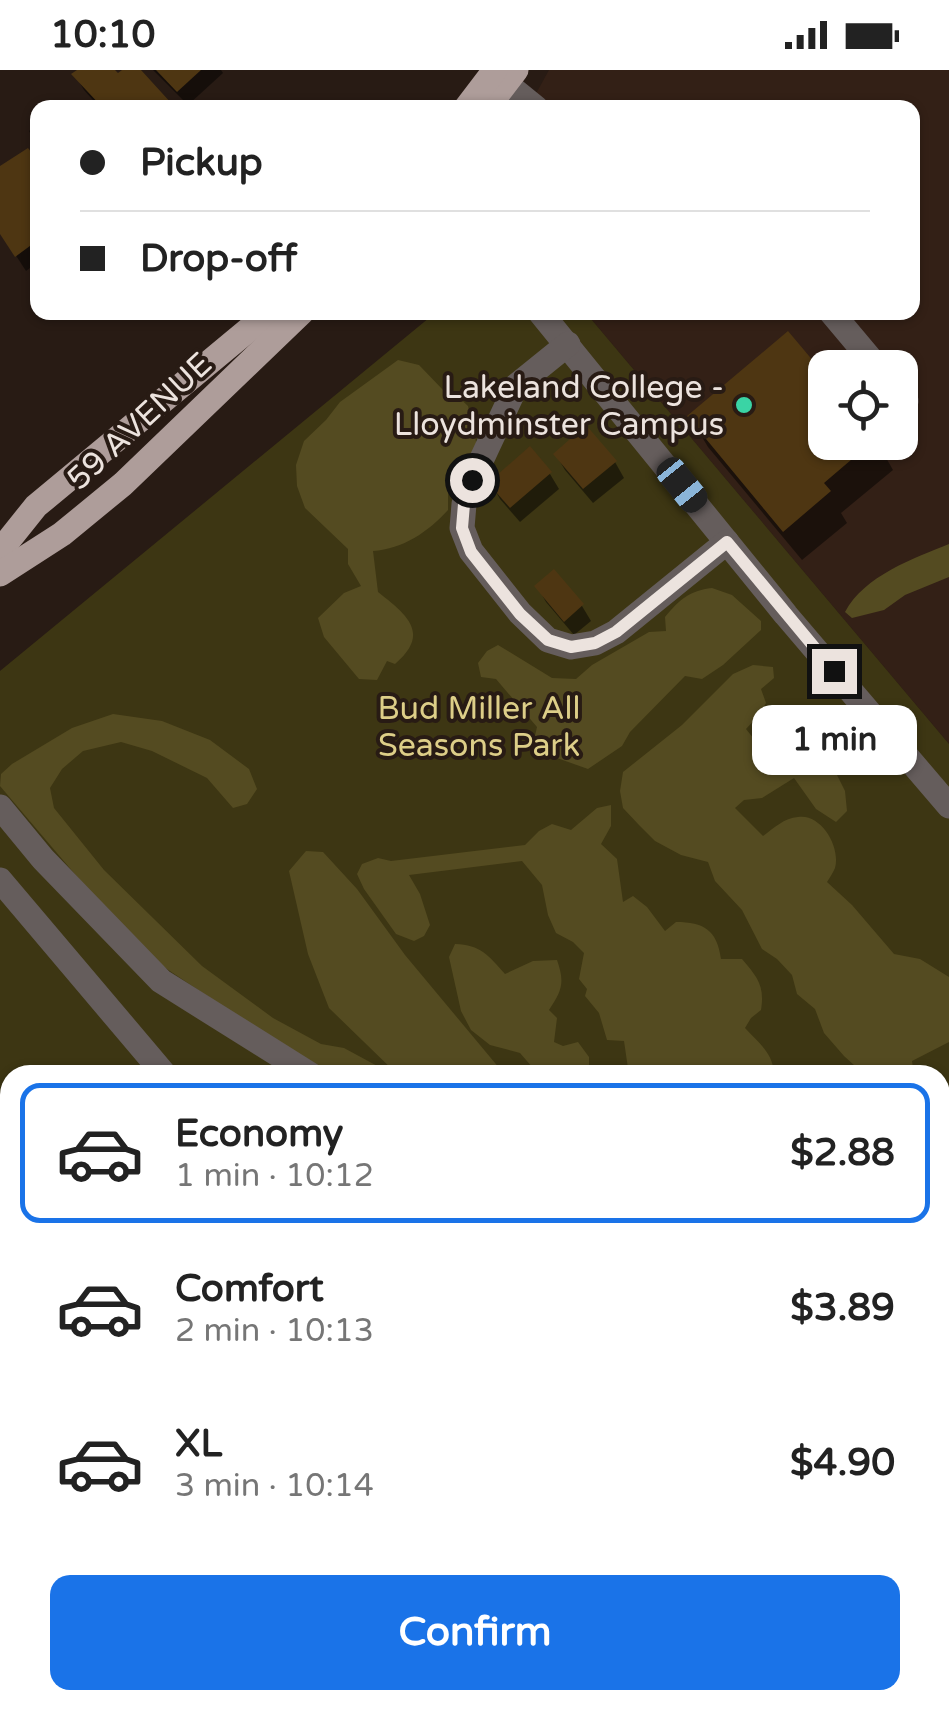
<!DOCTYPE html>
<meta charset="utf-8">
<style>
:root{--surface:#fff;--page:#f6f6f6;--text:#222;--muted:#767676;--line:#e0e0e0;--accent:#1a73e8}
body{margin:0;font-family:"Varela Round",sans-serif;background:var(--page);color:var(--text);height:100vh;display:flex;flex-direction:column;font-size:38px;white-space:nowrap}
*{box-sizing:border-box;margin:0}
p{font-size:32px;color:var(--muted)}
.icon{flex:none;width:55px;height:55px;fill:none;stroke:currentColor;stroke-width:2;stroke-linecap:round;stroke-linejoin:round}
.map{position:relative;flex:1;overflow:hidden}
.drawer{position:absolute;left:0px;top:995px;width:950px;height:645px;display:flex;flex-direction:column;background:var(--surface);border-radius:30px 30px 0 0;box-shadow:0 2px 8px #0004}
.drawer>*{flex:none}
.hud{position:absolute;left:30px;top:30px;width:890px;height:220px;border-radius:20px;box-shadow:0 2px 8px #0004;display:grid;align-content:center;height:220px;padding:0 50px;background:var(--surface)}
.tools{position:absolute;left:808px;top:280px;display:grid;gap:20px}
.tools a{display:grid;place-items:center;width:110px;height:110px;border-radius:20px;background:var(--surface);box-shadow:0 2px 8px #0004;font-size:50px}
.end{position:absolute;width:45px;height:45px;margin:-22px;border:12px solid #ece3de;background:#111;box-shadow:0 0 0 5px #111}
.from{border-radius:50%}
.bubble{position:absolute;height:70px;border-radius:20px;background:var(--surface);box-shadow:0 2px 8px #0004;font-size:32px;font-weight:800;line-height:70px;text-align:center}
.car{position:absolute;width:30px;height:60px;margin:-30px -15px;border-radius:12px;box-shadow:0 0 8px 2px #0007;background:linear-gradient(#222 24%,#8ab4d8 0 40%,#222 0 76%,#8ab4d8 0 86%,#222 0)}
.hud b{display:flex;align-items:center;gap:35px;height:95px;font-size:38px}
.hud b+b{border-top:2px solid var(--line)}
.hud i{width:25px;height:25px;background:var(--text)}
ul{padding:18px 0 0;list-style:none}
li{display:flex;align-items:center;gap:30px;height:140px;margin:0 20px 15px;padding:0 30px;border:5px solid transparent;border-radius:20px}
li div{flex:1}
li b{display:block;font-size:38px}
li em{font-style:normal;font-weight:800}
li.active{border-color:var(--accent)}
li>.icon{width:90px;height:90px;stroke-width:1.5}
.primary-button{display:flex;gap:20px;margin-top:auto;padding:20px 50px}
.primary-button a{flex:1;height:115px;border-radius:20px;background:var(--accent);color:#fff;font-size:40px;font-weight:800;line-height:115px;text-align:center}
.status{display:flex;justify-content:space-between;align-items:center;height:70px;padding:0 50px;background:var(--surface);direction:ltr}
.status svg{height:28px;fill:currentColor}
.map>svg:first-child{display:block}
.built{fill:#332016;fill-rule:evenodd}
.green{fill:#3d3613;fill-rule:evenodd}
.forest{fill:#544b21}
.shadow{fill:#0007}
.building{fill:#4e3612}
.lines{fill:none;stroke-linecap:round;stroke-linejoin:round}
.minor{stroke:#655d5c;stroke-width:25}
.major{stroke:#ae9d9a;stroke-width:25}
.route{stroke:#ece3de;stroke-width:12}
.poi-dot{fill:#3ad4a5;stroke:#281b14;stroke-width:4}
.labels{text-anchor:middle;stroke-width:8;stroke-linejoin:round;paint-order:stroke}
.poi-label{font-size:32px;fill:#ece3de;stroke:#281b14;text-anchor:end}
.street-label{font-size:32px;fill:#ece3de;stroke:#281b14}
.park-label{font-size:32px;fill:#ddce88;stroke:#281b14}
</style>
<div class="status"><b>10:10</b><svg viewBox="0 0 49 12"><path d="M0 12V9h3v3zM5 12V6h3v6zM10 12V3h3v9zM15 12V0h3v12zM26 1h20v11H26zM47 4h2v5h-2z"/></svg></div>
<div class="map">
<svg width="949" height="1640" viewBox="0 0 949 1640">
<rect width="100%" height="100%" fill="#281b14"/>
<path class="built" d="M549 0H949V674L586 243 912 242V38H528ZM825 298H900V372H825Z"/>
<path class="green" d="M435 243H586L949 674V1640H0V601ZM10 1005H940V1630H10Z"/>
<g class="forest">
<path d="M398 290 419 295 444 321 454 323 468 336 477 376 465 394 461 407 448 423V440C428 462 403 479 373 481L378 522C407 545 431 563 395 594L387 591 377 610 359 609 324 567 318 548 344 523 361 516 348 494V479L305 438 297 416 296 395 304 371 326 350 340 332Z"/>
<path d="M949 474V507L905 525 884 540 852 548 845 542C864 506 914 488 949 474Z"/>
<path d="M712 518 732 525 761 551V560L723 595 702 609 685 606 630 662 622 676 588 699 540 682 534 670 537 657 496 609 481 607 478 593 487 581 498 575 552 608 576 609 592 595 649 562 666 561 665 547C680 529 689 521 712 518Z"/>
<path d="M753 595 773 597 774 608 761 619 766 633 758 646 746 659 754 669 775 671 791 661 810 672 819 692 837 705 845 721 847 741 836 752 816 739 794 708 762 728 744 730 735 738 763 766C774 758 784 748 798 747 821 743 841 777 835 798 833 803 830 807 827 812L852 835 894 884 920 889 949 907V972L912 991 914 1005H865L844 986 824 963 815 939 797 924 792 905 777 889 762 879 742 840 715 811 708 792 681 785 655 771 639 755 623 738 620 721 623 702 682 655 733 604Z"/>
<path d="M113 644 162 651 210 670 249 699 257 719 247 734 233 738 207 708 152 681 121 672 83 681 62 699 50 718 54 738 104 800 202 896 273 948 321 974 344 978 394 1005H330L279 974 158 893 102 836 0 716 1 704 12 694 72 658Z"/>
<path d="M611 735V756L601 774 617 789 623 832 633 826 647 837 665 861 676 852C704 852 717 860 721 889H742C757 907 765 915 761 940L751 948 745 958C758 972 776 986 773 1005H629L624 971 607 970 599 943 585 926 587 919 579 909 584 883 573 872 556 863 548 845 542 815 522 791 409 805 420 824 430 855 424 866 414 871 396 864 364 819 357 804 362 794 378 788 391 791 525 775 539 761 552 754 571 760 597 738Z"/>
<path d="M306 781 323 782 357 819 405 885 505 1005H398L329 938 308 884 289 801Z"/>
<path d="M455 874C481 875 488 885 505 904L533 891 557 890C565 913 562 920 549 940L557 948 554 972 563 976 578 972 589 987V1005H539L520 983 490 975 471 960 461 941 449 887Z"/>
<path d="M10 1466V1630H278L312 1640H0V1471Z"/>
</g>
<g class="shadow">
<path d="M81 0H112L118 7 126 0H138L170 38H100L84 20 75 5Z"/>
<path d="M153 0H221L223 3 188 35Z"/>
<path d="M38 54V75L29 61Z"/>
<path d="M38 95V192L26 201 0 161V99Z"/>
<path d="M825 309V372H877L893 400 841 443 847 453 802 490 708 377 690 347Z"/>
<path d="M556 385 615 392 624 408 593 433 565 400Z"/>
<path d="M550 404 559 419 520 452 500 429 491 413Z"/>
<path d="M554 502 582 536 591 551 574 565 546 532 537 516Z"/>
</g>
<g class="building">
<path d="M77 0H115L118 3 122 0H141L172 34 168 38H103L71 4Z"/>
<path d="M156 0H201L177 22Z"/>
<path d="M28 78 38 91V170L15 187 0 164V96Z"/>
<path d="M788 261 825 305V372H872L824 413 831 421 783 462 687 346Z"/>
<path d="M586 355 617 391 583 419 553 384Z"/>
<path d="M530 376 552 402 510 438 488 413Z"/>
<path d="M554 499 584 534 564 552 534 516Z"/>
</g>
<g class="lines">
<g class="minor">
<path d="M493 3 536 38"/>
<path d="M540 242 786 545 949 736"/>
<path d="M831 242 878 298"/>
<path d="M568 274 516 316 472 410 464 434 462 458 471 481 520 543 548 570 571 577 595 573 616 562 727 472"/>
<path d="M900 324 906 331"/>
<path d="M0 737 43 789 161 911 311 1005"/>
<path d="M0 810 165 1005"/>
<path d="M0 1378 10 1363"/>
<path d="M940 1470 949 1473"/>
<path d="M940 1537 949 1538"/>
</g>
<g class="major">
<path d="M490 34 516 0"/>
<path d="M466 38 495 0"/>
<path d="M0 481 36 436 270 242"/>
<path d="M0 504 62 464 123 414 302 242"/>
</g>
</g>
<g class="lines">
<path class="route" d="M472 410 464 434 462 458 471 482 520 544 548 570 571 577 595 573 616 562 727 472 834 601"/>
</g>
<circle class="poi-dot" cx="744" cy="335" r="10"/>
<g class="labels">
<g class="poi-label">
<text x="724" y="328">Lakeland College -<tspan x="724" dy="37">Lloydminster Campus</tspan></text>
</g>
<g class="street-label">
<text transform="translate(139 351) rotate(-43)" y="11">59 AVENUE</text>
</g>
<g class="park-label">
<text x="479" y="649">Bud Miller All<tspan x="479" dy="37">Seasons Park</tspan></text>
</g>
</g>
</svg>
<div class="tools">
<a><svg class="icon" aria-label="locate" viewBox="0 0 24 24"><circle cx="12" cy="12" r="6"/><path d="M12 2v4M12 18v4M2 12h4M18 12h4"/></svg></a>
</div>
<i class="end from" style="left:472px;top:410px"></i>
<i class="end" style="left:834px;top:601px"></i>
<div class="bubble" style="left:752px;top:635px;width:165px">1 min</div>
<i class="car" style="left:682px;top:415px;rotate:141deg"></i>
<div class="hud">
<b><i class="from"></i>Pickup</b>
<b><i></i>Drop-off</b>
</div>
<section class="drawer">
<ul>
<li class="active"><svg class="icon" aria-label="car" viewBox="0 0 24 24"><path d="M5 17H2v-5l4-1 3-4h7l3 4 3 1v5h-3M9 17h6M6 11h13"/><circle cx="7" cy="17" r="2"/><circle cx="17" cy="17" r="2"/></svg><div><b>Economy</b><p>1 min · 10:12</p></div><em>$2.88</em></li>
<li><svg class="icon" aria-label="car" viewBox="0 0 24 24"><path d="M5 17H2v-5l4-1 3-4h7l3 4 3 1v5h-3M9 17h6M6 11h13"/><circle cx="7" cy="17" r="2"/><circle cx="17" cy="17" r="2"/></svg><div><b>Comfort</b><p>2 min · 10:13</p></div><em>$3.89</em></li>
<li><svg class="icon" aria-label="car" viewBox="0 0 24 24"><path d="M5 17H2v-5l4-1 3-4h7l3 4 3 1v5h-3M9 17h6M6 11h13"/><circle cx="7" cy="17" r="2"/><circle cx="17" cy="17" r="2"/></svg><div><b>XL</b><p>3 min · 10:14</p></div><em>$4.90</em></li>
</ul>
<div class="primary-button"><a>Confirm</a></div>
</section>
</div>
